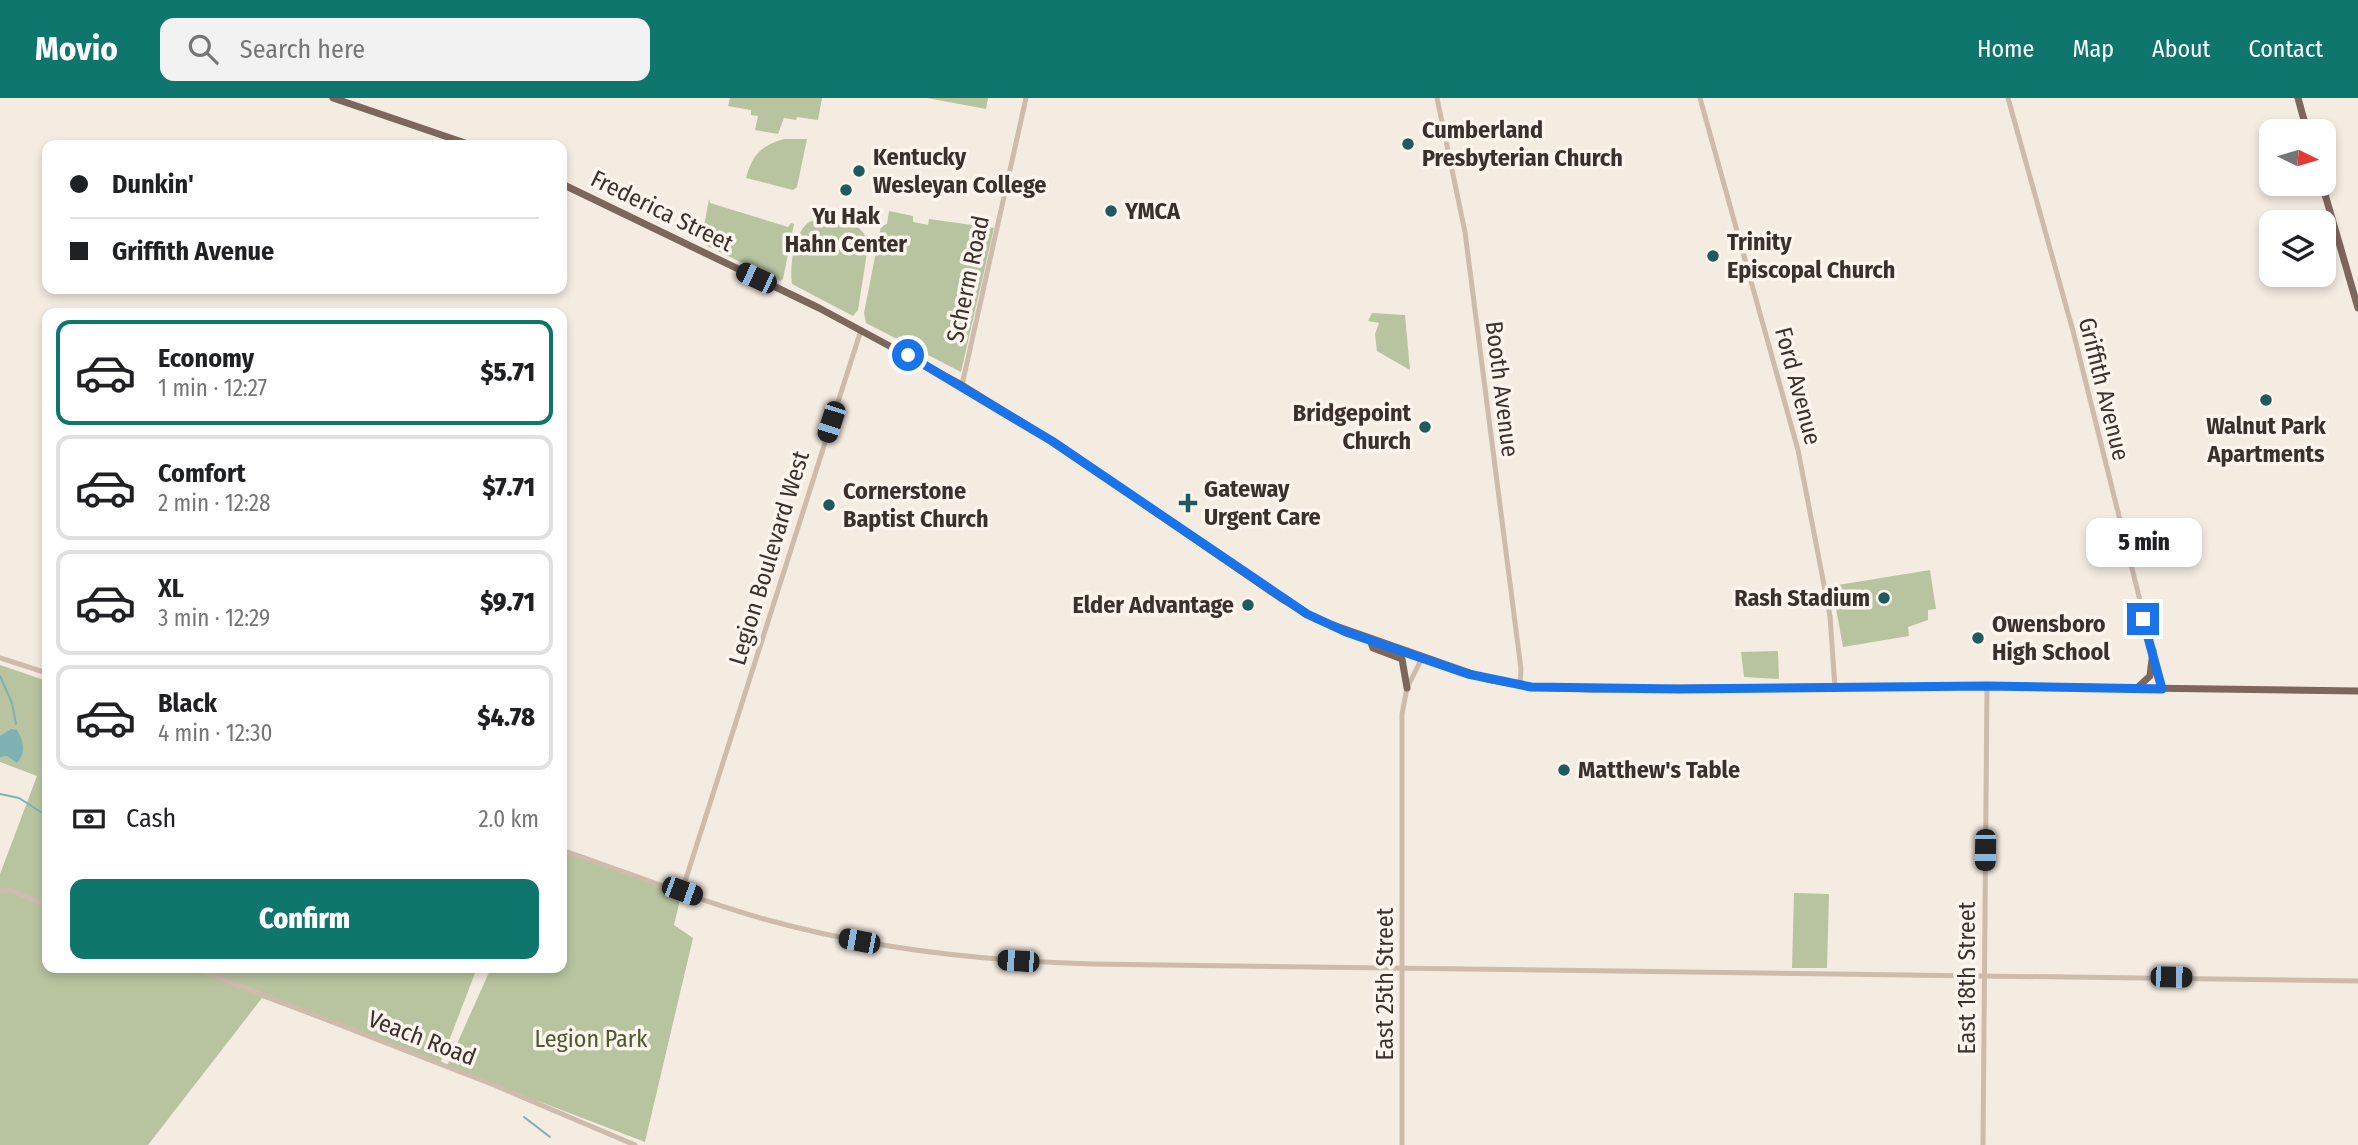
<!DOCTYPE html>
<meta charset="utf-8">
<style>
:root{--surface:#fff;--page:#f2f2f2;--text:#202124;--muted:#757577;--line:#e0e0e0;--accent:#0f766e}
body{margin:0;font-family:"Fira Sans Condensed",sans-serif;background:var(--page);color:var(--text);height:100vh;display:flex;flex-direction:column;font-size:26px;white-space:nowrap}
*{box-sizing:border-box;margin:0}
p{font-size:23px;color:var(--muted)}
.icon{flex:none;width:38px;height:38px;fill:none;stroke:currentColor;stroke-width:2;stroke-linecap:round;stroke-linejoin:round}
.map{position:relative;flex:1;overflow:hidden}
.panel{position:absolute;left:42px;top:210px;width:525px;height:665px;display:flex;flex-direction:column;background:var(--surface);border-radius:14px;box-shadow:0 4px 10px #0003}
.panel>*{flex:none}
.hud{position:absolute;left:42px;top:42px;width:525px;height:154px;border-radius:14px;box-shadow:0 4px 10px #0003;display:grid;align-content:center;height:154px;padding:0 28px;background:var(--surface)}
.needle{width:46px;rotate:95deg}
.controls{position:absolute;left:2259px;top:21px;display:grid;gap:14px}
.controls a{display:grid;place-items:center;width:77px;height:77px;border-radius:14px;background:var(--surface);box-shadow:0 4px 10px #0003;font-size:35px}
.end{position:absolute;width:32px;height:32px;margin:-16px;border:9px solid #1a73e8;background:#fff;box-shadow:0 0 0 4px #fff}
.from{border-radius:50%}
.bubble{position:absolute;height:49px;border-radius:14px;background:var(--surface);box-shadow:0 4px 10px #0003;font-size:23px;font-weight:800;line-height:49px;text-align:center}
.car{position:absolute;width:21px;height:42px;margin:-21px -10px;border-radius:9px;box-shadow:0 0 5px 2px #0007;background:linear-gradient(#222 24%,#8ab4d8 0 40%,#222 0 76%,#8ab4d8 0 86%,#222 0)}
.hud b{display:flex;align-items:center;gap:24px;height:66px;font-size:26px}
.hud b+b{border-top:2px solid var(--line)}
.hud i{width:18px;height:18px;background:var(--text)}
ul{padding:12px 0 0;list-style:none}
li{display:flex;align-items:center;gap:21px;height:105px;margin:0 14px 10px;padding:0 14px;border:4px solid var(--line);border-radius:14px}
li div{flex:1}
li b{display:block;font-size:26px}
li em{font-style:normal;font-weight:800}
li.current{border-color:var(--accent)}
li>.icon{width:63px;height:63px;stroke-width:1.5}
.pay{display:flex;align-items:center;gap:18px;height:77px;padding:0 28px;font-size:26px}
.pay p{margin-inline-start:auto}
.primary-button{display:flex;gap:14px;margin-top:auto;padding:14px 28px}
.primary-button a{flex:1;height:80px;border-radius:14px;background:var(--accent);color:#fff;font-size:28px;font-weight:800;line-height:80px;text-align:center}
header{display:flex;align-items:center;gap:42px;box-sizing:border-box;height:98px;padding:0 35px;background:var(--accent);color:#fff}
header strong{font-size:33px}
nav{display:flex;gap:38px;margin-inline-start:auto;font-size:24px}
.search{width:490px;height:63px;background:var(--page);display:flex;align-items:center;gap:18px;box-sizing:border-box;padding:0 24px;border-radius:14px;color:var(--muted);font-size:26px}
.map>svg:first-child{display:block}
.green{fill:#b8c4a0}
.water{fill:#7fb0b2}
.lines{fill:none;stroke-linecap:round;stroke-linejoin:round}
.stream{stroke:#7fb0b2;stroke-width:2}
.minor{stroke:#cdbbac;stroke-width:5}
.major{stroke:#7d675c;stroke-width:7}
.route{stroke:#1a73e8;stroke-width:9}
.poi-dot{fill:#1f5a5e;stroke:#fbf5ee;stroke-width:2.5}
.labels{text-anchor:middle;stroke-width:7;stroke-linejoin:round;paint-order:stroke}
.poi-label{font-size:24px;font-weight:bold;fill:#3b302b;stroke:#fbf5ee;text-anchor:start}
.street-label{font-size:24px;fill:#3b302b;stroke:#fbf5ee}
.park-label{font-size:24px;fill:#4a5a2e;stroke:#fbf5ee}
</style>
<header>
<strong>Movio</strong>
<div class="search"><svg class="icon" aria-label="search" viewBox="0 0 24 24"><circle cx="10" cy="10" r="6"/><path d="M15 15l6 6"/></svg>Search here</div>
<nav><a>Home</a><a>Map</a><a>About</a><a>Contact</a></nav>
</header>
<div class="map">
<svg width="2358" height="1047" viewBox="0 0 2358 1047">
<rect width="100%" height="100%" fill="#f4ebe1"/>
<g class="green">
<path d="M730 0H822L818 22 797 19 796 22 784 20 778 36 755 32 758 18 751 17V12L728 8Z"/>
<path d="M927 0H988L986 11Z"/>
<path d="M784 41H807L797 89 793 92 746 80C752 57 762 47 784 41Z"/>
<path d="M709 101 710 105 788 129 791 125 794 126 783 181 780 183 701 145Z"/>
<path d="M889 113 913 118V124L928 127 929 121 994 130 961 274 866 225 864 215 881 128 887 126Z"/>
<path d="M815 122 859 130 869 142 858 212 853 218 792 186C789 168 795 125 815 122Z"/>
<path d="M1372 215 1405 217 1410 272 1377 253 1375 236 1379 225 1368 223Z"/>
<path d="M1930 472 1936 511 1928 512V522L1908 529 1909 538 1843 549 1832 488Z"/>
<path d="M1778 553 1779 581 1744 579 1741 554Z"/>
<path d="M0 567 47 583V870H477L440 966 262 900 148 1047H0V776L37 678 0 664Z"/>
<path d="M562 752 682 793 674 827 693 840 645 1044 447 968 491 870H562Z"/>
<path d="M1794 795 1829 796 1827 870H1792Z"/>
</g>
<path class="water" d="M11 631 17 632C24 643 26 655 17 665L7 658 0 659V638Z"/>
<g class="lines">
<g class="stream">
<path d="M0 578 12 605 16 626"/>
<path d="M0 696 19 700 47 718"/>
<path d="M524 1019 550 1039"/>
</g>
<g class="minor">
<path d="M1437 0 1465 134 1521 571 1520 588"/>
<path d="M1700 0 1798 352 1830 518 1835 590"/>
<path d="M2008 0 2073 233 2162 591"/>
<path d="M962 287 1026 0"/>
<path d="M0 560 47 575"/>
<path d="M562 752C629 775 696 802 764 821 871 851 981 863 1092 866L2358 883"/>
<path d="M0 793 10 792 47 807"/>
<path d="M682 793 861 232"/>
<path d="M194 870 494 987 635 1047"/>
<path d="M1402 1047V616L1407 590 1422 560"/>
<path d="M1983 1047 1987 588"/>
</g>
<g class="major">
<path d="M333 0 471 47"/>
<path d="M2298 0 2307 33"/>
<path d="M562 86 819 210 960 286 1052 343 1282 501 1316 521 1487 581 1531 589 1592 591 1987 588 2358 593"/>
<path d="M2322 86 2358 210"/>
<path d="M1370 542 1373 550 1402 561 1407 590"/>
<path d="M2138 589 2150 578 2153 553"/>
</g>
</g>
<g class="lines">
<path class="route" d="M908 257 1052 343 1307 516 1346 534 1468 576 1531 589 1679 591 1987 588 2162 591 2143 521"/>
</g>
<g class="poi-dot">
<circle cx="1408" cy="46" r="7"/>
<circle cx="859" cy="73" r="7"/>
<circle cx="846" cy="92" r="7"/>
<circle cx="1111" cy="113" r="7"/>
<circle cx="1713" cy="158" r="7"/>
<circle cx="2266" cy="302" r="7"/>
<circle cx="1425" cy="329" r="7"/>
<path d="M1184.5 394.5h7v7h7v7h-7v7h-7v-7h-7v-7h7z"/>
<circle cx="829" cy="407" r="7"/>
<circle cx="1884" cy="500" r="7"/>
<circle cx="1248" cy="507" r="7"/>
<circle cx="1978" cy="540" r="7"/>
<circle cx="1564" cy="672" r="7"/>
</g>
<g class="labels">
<g class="poi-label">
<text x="1422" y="40">Cumberland<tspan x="1422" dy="28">Presbyterian Church</tspan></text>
<text x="873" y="67">Kentucky<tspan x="873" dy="28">Wesleyan College</tspan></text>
<text x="1125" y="121">YMCA</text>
<text x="846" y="126" text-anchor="middle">Yu Hak<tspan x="846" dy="28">Hahn Center</tspan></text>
<text x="1727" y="152">Trinity<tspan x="1727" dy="28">Episcopal Church</tspan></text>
<text x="1411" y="323" text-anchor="end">Bridgepoint<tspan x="1411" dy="28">Church</tspan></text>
<text x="2266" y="336" text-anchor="middle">Walnut Park<tspan x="2266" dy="28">Apartments</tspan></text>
<text x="1204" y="399">Gateway<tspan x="1204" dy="28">Urgent Care</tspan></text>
<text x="843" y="401">Cornerstone<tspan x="843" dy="28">Baptist Church</tspan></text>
<text x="1870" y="508" text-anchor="end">Rash Stadium</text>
<text x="1234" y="515" text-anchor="end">Elder Advantage</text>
<text x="1992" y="534">Owensboro<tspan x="1992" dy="28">High School</tspan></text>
<text x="1578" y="680">Matthew's Table</text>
</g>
<g class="street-label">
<text transform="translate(662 113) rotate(26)" y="8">Frederica Street</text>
<text transform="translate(968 181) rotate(-78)" y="8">Scherm Road</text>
<text transform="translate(1798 288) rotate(75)" y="8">Ford Avenue</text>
<text transform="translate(1502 291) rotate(83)" y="8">Booth Avenue</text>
<text transform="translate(2104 291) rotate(76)" y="8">Griffith Avenue</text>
<text transform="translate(769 460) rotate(-73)" y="8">Legion Boulevard West</text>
<text transform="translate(1967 880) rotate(-90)" y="8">East 18th Street</text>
<text transform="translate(1385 886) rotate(-90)" y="8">East 25th Street</text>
<text transform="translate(422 940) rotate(21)" y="8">Veach Road</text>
</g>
<g class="park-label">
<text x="591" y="949">Legion Park</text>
</g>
</g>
</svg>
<div class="controls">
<a><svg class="needle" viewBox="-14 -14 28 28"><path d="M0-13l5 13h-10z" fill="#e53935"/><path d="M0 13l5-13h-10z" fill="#757577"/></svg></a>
<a><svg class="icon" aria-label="layers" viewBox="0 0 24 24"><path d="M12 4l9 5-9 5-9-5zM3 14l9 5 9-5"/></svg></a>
</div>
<i class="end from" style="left:908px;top:257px"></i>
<i class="end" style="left:2143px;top:521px"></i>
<div class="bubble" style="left:2086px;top:420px;width:116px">5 min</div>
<i class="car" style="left:756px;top:180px;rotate:295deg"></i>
<i class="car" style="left:831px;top:324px;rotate:198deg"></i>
<i class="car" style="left:1985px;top:752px;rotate:181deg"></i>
<i class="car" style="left:682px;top:793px;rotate:110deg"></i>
<i class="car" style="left:859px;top:843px;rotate:281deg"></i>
<i class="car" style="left:1018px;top:863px;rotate:274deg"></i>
<i class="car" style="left:2171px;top:879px;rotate:91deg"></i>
<div class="hud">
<b><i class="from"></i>Dunkin'</b>
<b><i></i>Griffith Avenue</b>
</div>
<section class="panel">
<ul>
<li class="current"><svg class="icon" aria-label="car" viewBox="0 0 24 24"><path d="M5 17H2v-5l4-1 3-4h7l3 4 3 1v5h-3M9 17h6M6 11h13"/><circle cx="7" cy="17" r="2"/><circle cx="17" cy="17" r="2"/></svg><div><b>Economy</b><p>1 min · 12:27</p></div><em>$5.71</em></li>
<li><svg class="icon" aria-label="car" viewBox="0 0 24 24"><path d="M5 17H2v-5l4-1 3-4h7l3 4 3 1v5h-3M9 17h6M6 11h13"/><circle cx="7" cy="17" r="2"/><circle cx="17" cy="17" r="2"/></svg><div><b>Comfort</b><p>2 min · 12:28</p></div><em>$7.71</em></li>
<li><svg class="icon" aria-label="car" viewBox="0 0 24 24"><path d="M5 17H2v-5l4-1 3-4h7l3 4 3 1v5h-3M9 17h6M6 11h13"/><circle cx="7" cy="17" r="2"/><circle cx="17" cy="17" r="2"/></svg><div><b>XL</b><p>3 min · 12:29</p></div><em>$9.71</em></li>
<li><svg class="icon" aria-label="car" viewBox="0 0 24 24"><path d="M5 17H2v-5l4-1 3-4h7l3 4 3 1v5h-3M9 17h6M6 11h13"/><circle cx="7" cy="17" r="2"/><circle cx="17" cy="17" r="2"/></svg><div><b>Black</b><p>4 min · 12:30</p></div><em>$4.78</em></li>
</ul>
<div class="pay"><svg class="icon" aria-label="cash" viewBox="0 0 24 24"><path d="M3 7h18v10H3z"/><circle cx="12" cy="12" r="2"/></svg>Cash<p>2.0 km</p></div>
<div class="primary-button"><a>Confirm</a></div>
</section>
</div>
